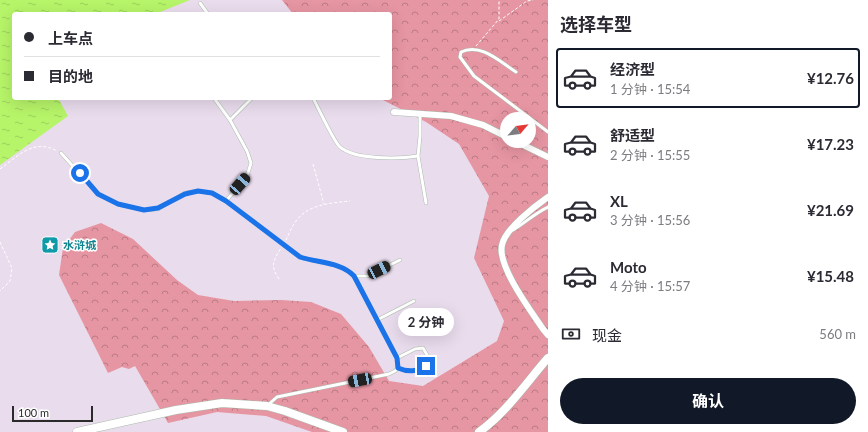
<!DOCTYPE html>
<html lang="zh">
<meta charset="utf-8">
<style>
:root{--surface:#fff;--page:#f7f7f7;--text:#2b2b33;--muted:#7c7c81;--line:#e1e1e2;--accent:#111827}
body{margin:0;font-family:Lato,"Noto Sans SC",sans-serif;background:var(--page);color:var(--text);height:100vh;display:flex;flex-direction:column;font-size:15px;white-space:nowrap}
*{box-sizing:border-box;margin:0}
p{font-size:13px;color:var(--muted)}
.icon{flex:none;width:22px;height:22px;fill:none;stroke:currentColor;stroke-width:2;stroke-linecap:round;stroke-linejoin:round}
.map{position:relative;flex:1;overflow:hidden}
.drawer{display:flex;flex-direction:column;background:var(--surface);width:320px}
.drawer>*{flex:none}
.guide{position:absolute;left:12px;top:12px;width:380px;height:88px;border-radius:4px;box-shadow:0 4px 16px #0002;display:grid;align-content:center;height:88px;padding:0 12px;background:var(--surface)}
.needle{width:26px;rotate:62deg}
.fabs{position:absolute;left:500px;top:112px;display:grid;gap:8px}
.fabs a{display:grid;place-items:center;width:36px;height:36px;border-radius:50%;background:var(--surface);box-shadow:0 4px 16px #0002;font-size:20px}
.scale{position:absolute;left:12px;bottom:10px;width:81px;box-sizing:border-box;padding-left:4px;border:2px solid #2a2a2a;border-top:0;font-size:11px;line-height:14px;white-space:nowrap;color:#2a2a2a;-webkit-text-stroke:3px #fff;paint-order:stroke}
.end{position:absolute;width:18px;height:18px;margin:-9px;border:5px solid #1a73e8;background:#fff;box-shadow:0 0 0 2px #fff}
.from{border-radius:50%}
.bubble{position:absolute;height:28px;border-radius:14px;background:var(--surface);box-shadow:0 4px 16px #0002;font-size:13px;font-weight:700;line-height:28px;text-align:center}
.car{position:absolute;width:12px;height:24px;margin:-12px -6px;border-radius:5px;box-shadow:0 0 3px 1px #0007;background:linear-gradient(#222 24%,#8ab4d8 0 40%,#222 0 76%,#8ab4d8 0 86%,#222 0)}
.guide b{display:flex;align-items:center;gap:14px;height:38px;font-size:15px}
.guide b+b{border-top:1px solid var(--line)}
.guide i{width:10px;height:10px;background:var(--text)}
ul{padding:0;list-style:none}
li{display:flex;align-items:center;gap:12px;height:60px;margin:0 8px 6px;padding:0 4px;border:2px solid transparent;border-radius:4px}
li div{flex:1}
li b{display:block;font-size:15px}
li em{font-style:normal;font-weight:700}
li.selected{border-color:var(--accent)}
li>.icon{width:36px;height:36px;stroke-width:1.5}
h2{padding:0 12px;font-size:18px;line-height:48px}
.pay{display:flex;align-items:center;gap:10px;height:44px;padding:0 12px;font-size:15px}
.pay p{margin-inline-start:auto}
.cta{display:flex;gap:8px;margin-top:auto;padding:8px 12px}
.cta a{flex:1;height:46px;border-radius:24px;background:var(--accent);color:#fff;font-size:16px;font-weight:700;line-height:46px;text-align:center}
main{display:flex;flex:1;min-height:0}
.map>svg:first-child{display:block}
.forest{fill:url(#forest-crowns);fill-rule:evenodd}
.water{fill:url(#water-ripples)}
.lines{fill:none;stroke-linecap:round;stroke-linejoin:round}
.service-casing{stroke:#acbbac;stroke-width:4}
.minor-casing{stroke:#acbbac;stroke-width:7}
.tertiary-casing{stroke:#acbbac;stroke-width:9}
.path{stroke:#fff;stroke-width:1;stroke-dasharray:3 2;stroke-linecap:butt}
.service{stroke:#fff;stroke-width:3}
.minor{stroke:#fff;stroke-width:6}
.tertiary{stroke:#fff;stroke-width:8}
.route{stroke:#1a73e8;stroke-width:5}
.labels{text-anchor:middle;stroke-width:3;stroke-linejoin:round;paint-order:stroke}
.culture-label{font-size:11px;font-weight:bold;fill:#0d838f;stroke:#fff;text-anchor:start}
</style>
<main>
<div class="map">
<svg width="548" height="432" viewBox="0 0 548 432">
<defs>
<pattern id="forest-crowns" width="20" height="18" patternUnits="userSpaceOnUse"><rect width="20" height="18" fill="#e695a2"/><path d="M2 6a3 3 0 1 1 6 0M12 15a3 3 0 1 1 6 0" fill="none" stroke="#bb7a84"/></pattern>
<pattern id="water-ripples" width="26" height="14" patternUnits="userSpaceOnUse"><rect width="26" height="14" fill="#b6f469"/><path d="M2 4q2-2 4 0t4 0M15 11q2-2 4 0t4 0" fill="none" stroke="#9dd15b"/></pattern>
</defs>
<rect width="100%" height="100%" fill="#e9dced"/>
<path class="forest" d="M282 0H548V432H312L266 416 217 412 168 423 135 366 129 369 122 367 108 373 59 275 63 248 75 232 101 223 133 239 177 280 198 295 234 301 281 300 311 302 341 314 369 347 389 381 423 386 497 341 504 321 474 258 489 196 459 144 426 122 379 98H390V14H293ZM507 119H529V141H507Z"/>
<path class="water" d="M0 0H190L155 14H14V98H58L68 116 0 165Z"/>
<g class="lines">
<g class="service-casing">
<g id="service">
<path d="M200 3 208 14"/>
<path d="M516 72C499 61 481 43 461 52L460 57 474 76 548 132"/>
<path d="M214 98 230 120"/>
<path d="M313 98C318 107 334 142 340 147 355 160 399 159 418 156"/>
<path d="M420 114V136L418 156 426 203"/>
<path d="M61 153 98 194 118 204 144 210 158 209 185 193 198 191 212 193 226 201 300 257C318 263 341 262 354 276L397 358 398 368 395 371 389 374 277 397 268 405"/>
<path d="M226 201 247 176 251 163 247 151 230 120 252 98"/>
<path d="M513 230C525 223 535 213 548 207"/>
<path d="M354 276H368L400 260"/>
<path d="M377 320 414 301"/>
<path d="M397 358 415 349 423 348 430 360C423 373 410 373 398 368"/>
</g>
</g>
<g class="minor-casing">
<g id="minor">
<path d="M394 112 451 116 483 125 507 137"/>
<path d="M515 141 548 157"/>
<path d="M548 197C535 206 505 229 502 245 497 266 531 311 543 329L548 335"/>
</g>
</g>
<g class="tertiary-casing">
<g id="tertiary">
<path d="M77 432 176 410 222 403 267 406 285 411 343 432"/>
<path d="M479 432C506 413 526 383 548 358"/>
</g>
</g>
<g class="path">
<path d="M499 21 527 1 533 0"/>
<path d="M476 46 499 19V0"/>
<path d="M313 164 324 204"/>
<path d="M0 169C18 156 34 138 57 151"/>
<path d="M286 240C289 234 292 226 296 221 308 204 332 203 350 201"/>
<path d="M0 242 12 268 10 281 0 291"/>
<path d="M279 279C270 266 273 261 281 248"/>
</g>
<use href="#service" class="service"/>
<use href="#minor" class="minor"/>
<use href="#tertiary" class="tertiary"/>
</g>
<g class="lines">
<path class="route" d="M80 173 98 194 118 204 144 210 158 208 185 194 198 191 212 193 226 201 300 257C318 263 341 262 354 276L397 358 398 368C407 372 418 372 426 366"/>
</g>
<defs>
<g id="sight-square" transform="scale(0.9)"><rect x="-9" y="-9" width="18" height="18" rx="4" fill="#0f9aa8" stroke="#fff"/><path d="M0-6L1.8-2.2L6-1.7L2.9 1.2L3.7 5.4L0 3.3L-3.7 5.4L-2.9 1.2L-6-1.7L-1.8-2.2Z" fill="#fff"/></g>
</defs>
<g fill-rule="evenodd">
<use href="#sight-square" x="50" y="245"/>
</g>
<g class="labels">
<g class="culture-label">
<text x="63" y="249">水浒城</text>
</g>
</g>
</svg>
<div class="fabs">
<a><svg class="needle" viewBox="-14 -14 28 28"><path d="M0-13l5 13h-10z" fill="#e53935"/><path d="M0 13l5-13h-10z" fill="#7c7c81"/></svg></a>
</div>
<div class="scale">100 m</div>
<i class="end from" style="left:80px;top:173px"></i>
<i class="end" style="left:426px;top:366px"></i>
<div class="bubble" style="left:398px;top:308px;width:56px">2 分钟</div>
<i class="car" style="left:240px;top:184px;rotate:41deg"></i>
<i class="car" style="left:379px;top:270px;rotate:64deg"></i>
<i class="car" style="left:360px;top:380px;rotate:259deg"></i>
<div class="guide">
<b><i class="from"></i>上车点</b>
<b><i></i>目的地</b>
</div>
</div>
<section class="drawer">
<h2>选择车型</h2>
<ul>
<li class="selected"><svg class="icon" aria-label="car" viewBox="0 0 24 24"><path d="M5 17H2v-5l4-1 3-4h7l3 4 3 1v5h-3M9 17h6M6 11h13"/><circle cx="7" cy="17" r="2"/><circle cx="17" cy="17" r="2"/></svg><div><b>经济型</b><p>1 分钟 · 15:54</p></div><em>¥12.76</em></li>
<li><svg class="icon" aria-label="car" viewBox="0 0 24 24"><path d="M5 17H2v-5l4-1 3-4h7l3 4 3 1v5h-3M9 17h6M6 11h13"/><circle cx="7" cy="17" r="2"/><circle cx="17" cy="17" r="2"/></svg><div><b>舒适型</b><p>2 分钟 · 15:55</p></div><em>¥17.23</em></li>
<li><svg class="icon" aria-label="car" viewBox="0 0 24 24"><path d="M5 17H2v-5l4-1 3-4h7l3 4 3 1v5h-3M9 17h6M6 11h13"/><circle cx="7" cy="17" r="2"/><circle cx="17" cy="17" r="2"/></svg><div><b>XL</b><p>3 分钟 · 15:56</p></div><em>¥21.69</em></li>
<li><svg class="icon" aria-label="car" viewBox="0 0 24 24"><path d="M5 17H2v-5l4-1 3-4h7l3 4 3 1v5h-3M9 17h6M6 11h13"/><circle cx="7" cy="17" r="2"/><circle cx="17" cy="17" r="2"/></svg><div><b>Moto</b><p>4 分钟 · 15:57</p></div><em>¥15.48</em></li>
</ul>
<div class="pay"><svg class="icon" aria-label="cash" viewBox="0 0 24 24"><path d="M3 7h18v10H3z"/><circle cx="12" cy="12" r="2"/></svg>现金<p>560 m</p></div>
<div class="cta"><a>确认</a></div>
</section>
</main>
